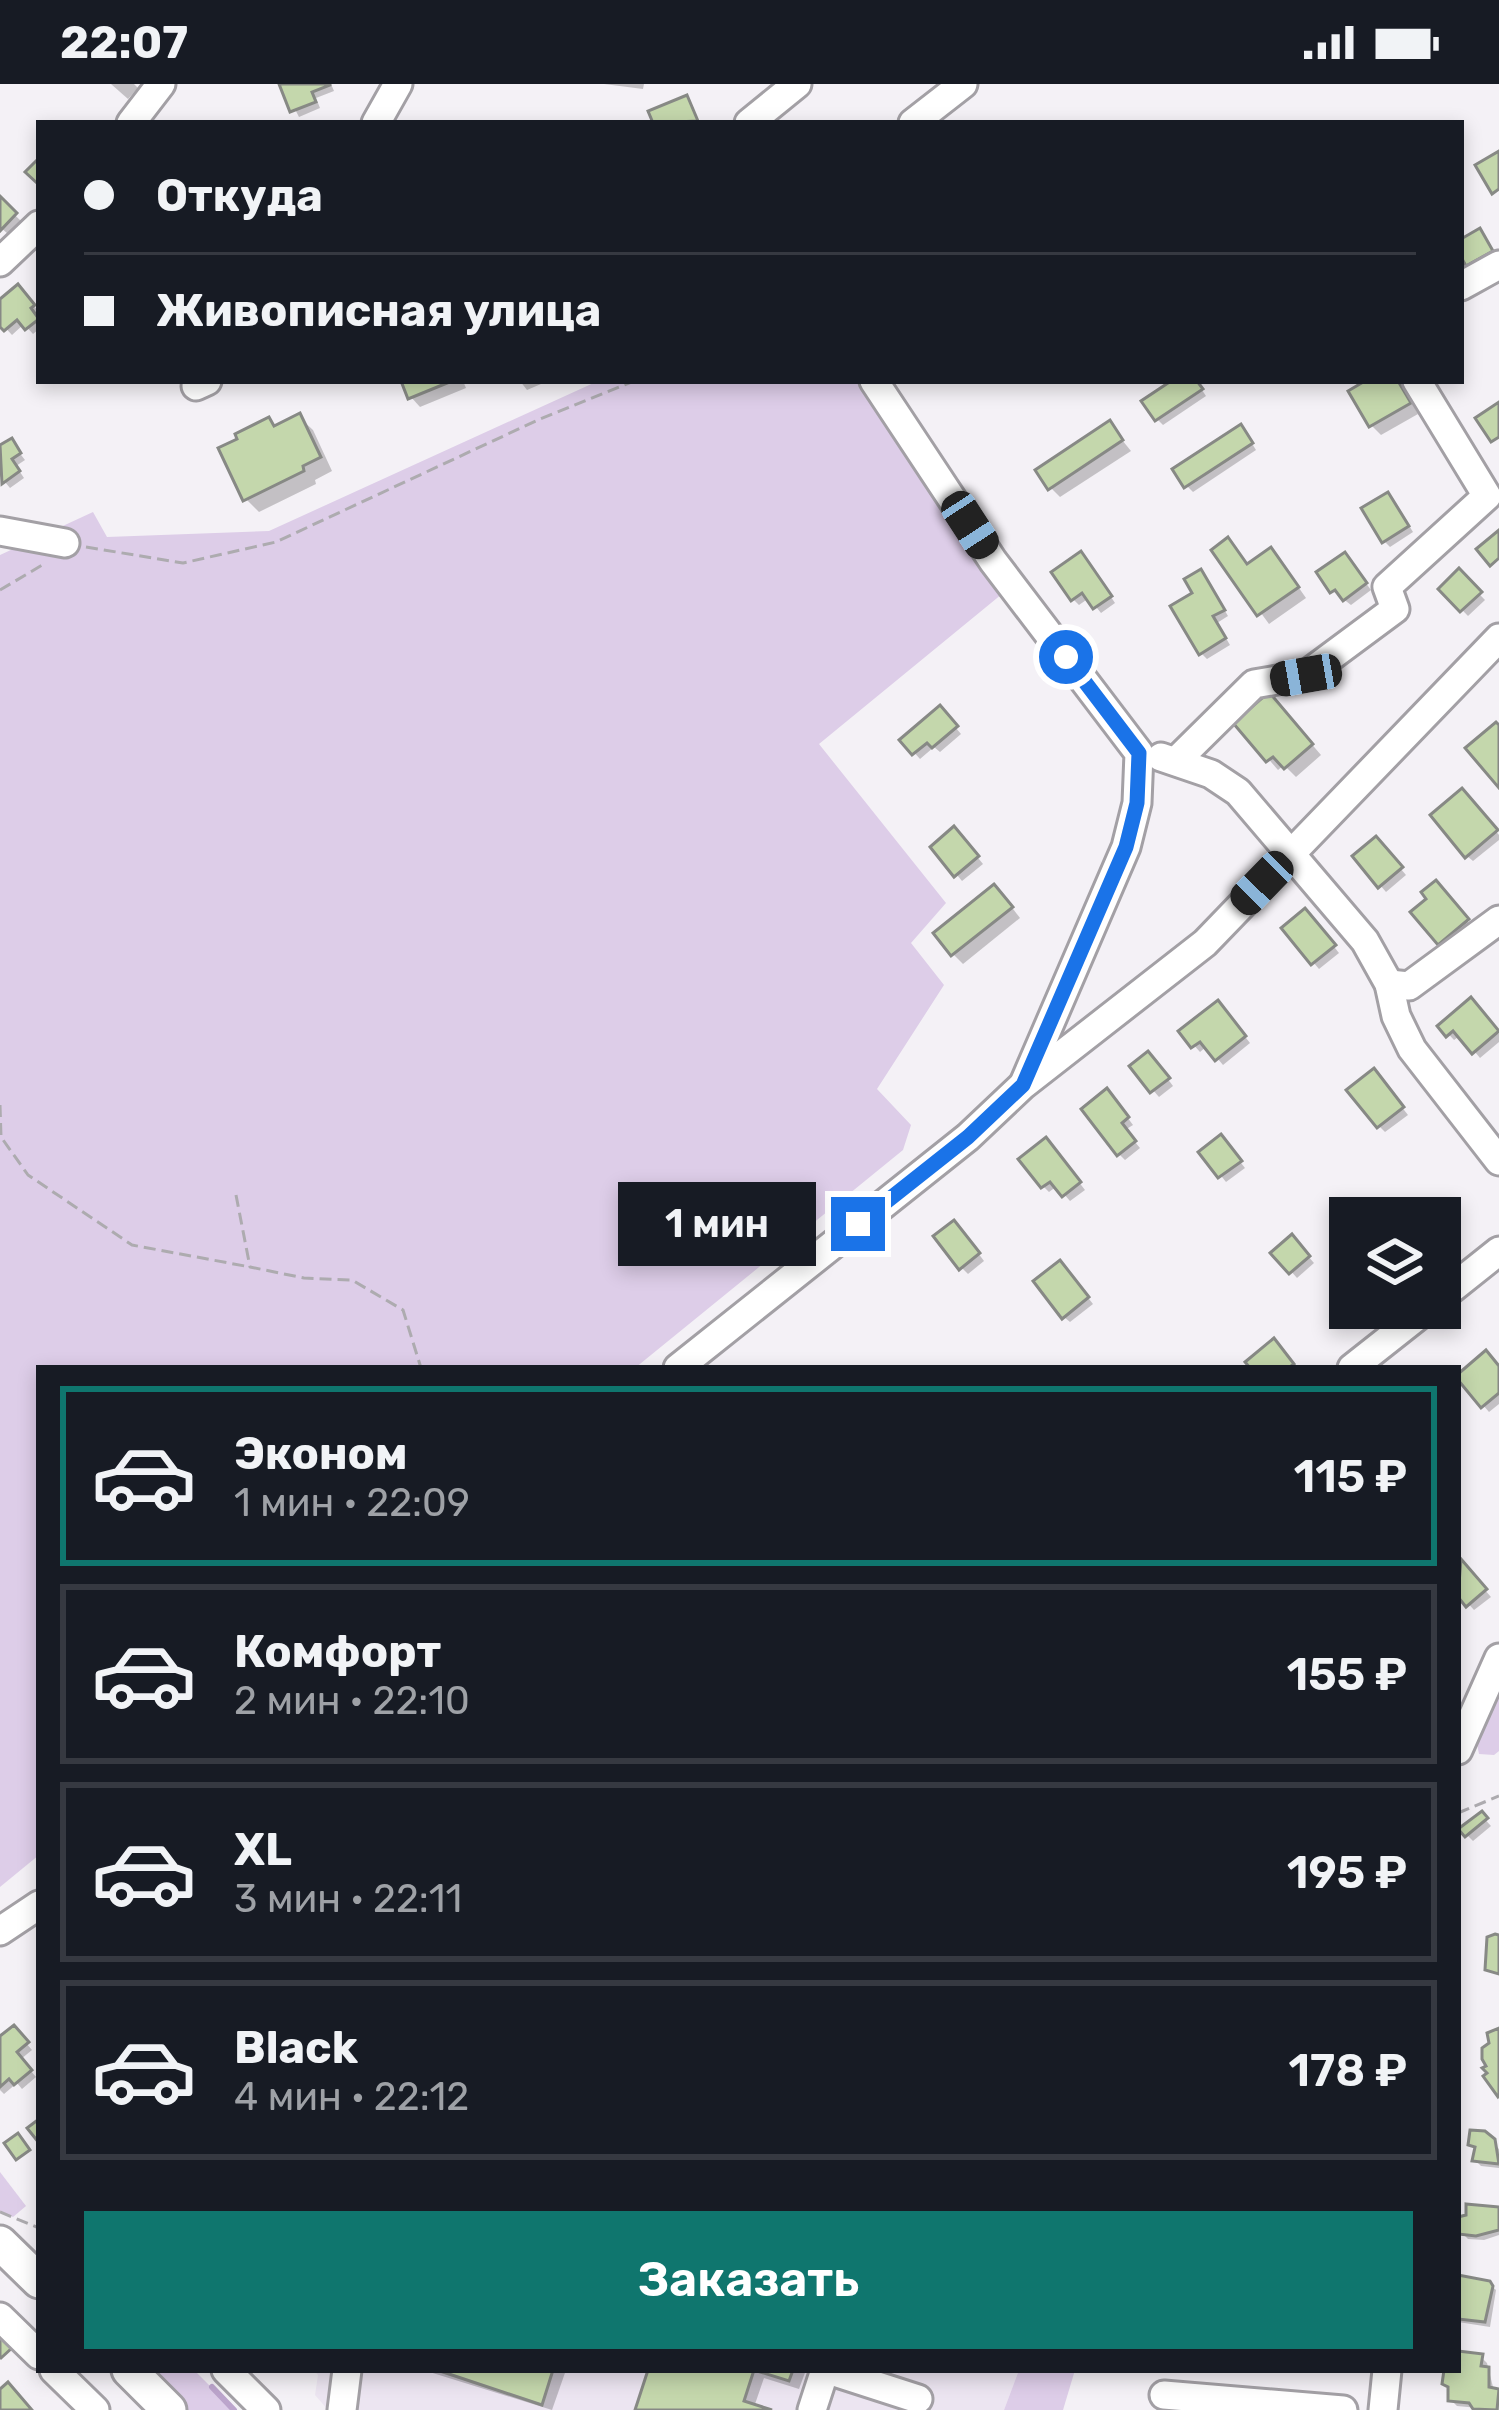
<!DOCTYPE html>
<html lang="ru">
<meta charset="utf-8">
<style>
:root{--surface:#171b24;--page:#242831;--text:#f1f3f6;--muted:#9ea1a6;--line:#363941;--accent:#0f766e}
body{margin:0;font-family:Rubik,sans-serif;background:var(--page);color:var(--text);height:100vh;display:flex;flex-direction:column;font-size:45px;white-space:nowrap}
*{box-sizing:border-box;margin:0}
p{font-size:39px;color:var(--muted)}
.icon{flex:none;width:66px;height:66px;fill:none;stroke:currentColor;stroke-width:2;stroke-linecap:round;stroke-linejoin:round}
.map{position:relative;flex:1;overflow:hidden}
.details{position:absolute;left:36px;top:1281px;width:1425px;height:1008px;display:flex;flex-direction:column;background:var(--surface);border-radius:0px;box-shadow:0 6px 18px #0003}
.details>*{flex:none}
.hud{position:absolute;left:36px;top:36px;width:1428px;height:264px;border-radius:0px;box-shadow:0 6px 18px #0003;display:grid;align-content:center;height:264px;padding:0 48px;background:var(--surface)}
.buttons{position:absolute;left:1329px;top:1113px;display:grid;gap:24px}
.buttons a{display:grid;place-items:center;width:132px;height:132px;border-radius:0px;background:var(--surface);box-shadow:0 6px 18px #0003;font-size:60px}
.end{position:absolute;width:54px;height:54px;margin:-27px;border:15px solid #1a73e8;background:#fff;box-shadow:0 0 0 6px #fff}
.from{border-radius:50%}
.bubble{position:absolute;height:84px;border-radius:0px;background:var(--surface);box-shadow:0 6px 18px #0003;font-size:39px;font-weight:600;line-height:84px;text-align:center}
.car{position:absolute;width:36px;height:72px;margin:-36px -18px;border-radius:15px;box-shadow:0 0 9px 3px #0007;background:linear-gradient(#222 24%,#8ab4d8 0 40%,#222 0 76%,#8ab4d8 0 86%,#222 0)}
.hud b{display:flex;align-items:center;gap:42px;height:114px;font-size:45px}
.hud b+b{border-top:3px solid var(--line)}
.hud i{width:30px;height:30px;background:var(--text)}
ul{padding:21px 0 0;list-style:none}
li{display:flex;align-items:center;gap:36px;height:180px;margin:0 24px 18px;padding:0 24px;border:6px solid var(--line);border-radius:0px}
li div{flex:1}
li b{display:block;font-size:45px}
li em{font-style:normal;font-weight:600}
li.active{border-color:var(--accent)}
li>.icon{width:108px;height:108px;stroke-width:1.5}
.cta{display:flex;gap:24px;margin-top:auto;padding:24px 48px}
.cta a{flex:1;height:138px;border-radius:0px;background:var(--accent);color:#fff;font-size:48px;font-weight:600;line-height:138px;text-align:center}
.status{display:flex;justify-content:space-between;align-items:center;height:84px;padding:0 60px;background:var(--surface);direction:ltr}
.status svg{height:33px;fill:currentColor}
.map>svg:first-child{display:block}
.built{fill:#ece5f1}
.green{fill:#ddcde8}
.shadow{fill:#0003}
.lines{fill:none;stroke-linecap:round;stroke-linejoin:round}
.stream{stroke:#bca5cc;stroke-width:6}
.building{fill:#c4d7ac;stroke:#878985;stroke-width:3}
.minor-casing{stroke:#a3a0a5;stroke-width:33}
.major-casing{stroke:#a3a0a5;stroke-width:39}
.path{stroke:#adabaf;stroke-width:3;stroke-dasharray:12 6;stroke-linecap:butt}
.minor{stroke:#fff;stroke-width:27}
.major{stroke:#fff;stroke-width:33}
.route{stroke:#1a73e8;stroke-width:15}
</style>
<div class="status"><b>22:07</b><svg viewBox="0 0 49 12"><path d="M0 12V9h3v3zM5 12V6h3v6zM10 12V3h3v9zM15 12V0h3v12zM26 1h20v11H26zM47 4h2v5h-2z"/></svg></div>
<div class="map">
<svg width="1499" height="2326" viewBox="0 0 1499 2326">
<rect width="100%" height="100%" fill="#f4f1f6"/>
<path class="built" d="M314 2286H1019L1004 2326H328L315 2311 318 2291Z"/>
<g class="green">
<path d="M598 297H857L1002 510 819 660 946 819 911 859 944 901 877 1005 911 1041 903 1066 635 1284H39V1771L0 1803V471L93 428 107 453 269 447Z"/>
<path d="M1499 1594V1667L1494 1671 1479 1670 1476 1655Z"/>
<path d="M0 2088 26 2122 13 2133 0 2128Z"/>
<path d="M145 2286H194L234 2326H185Z"/>
<path d="M1019 2286H1075L1063 2326H1004Z"/>
</g>
<g class="shadow">
<path d="M111 0H134L138 4 128 15Z"/>
<path d="M282 0H331L334 7 316 14 320 24 299 33Z"/>
<path d="M604 0H644L643 5Z"/>
<path d="M0 117 21 137 8 150 0 143Z"/>
<path d="M18 204 39 228 35 232 39 245 33 250 24 240 12 251 0 238V219Z"/>
<path d="M404 297H463L466 304 420 323 411 313Z"/>
<path d="M520 297H548L527 306Z"/>
<path d="M1177 297H1196L1206 312 1163 341 1157 335Z"/>
<path d="M1371 297H1400L1418 330 1381 351 1371 341Z"/>
<path d="M299 333 313 346 332 387 315 396 316 400 259 428 246 415 269 336 277 344Z"/>
<path d="M1109 340 1131 367 1060 413 1051 404Z"/>
<path d="M1246 350 1256 366 1193 408 1187 402Z"/>
<path d="M11 358 25 376 16 382 24 394 10 404 0 392V365Z"/>
<path d="M1394 417 1413 448 1390 463 1384 457Z"/>
<path d="M1215 466 1249 483 1280 477 1306 514 1269 540Z"/>
<path d="M1087 477 1115 519 1101 529 1089 514 1079 521 1073 515Z"/>
<path d="M1350 478 1371 506 1351 521 1333 507Z"/>
<path d="M1459 489 1485 516 1468 532 1442 505Z"/>
<path d="M1206 495 1228 532 1217 539 1230 561 1207 575 1201 569 1196 510Z"/>
<path d="M1279 622 1321 671 1296 693 1284 681 1278 686 1237 639Z"/>
<path d="M940 625 961 650 940 668 934 663 920 675 903 656Z"/>
<path d="M1468 714 1499 751V756L1473 777 1467 772Z"/>
<path d="M960 752 983 780 962 797 934 763Z"/>
<path d="M1376 756 1406 791 1386 808 1356 773Z"/>
<path d="M1441 806 1472 843 1446 865 1414 829Z"/>
<path d="M1004 813 1020 834 963 880 953 870Z"/>
<path d="M1311 834 1339 869 1319 885 1285 845Z"/>
<path d="M1471 917 1499 950V958L1480 974 1461 951 1454 956 1441 942Z"/>
<path d="M1224 926 1250 959 1223 981 1207 962 1200 968 1182 948Z"/>
<path d="M1154 977 1173 1002 1159 1013 1133 983Z"/>
<path d="M1379 994 1408 1031 1385 1048 1379 1042Z"/>
<path d="M1113 1014 1133 1041 1125 1046 1140 1064 1125 1076 1119 1070Z"/>
<path d="M1226 1060 1245 1084 1226 1098 1202 1068Z"/>
<path d="M1052 1063 1085 1106 1070 1117 1057 1102 1049 1108 1043 1102Z"/>
<path d="M960 1145 984 1177 968 1190 962 1184Z"/>
<path d="M1292 1154 1314 1179 1297 1194 1275 1169Z"/>
<path d="M1066 1186 1093 1220 1070 1238 1064 1233Z"/>
<path d="M1499 1285V1320L1489 1328 1459 1293Z"/>
<path d="M1461 1479 1491 1513 1474 1526 1458 1508Z"/>
<path d="M1481 1731 1491 1742 1473 1757 1462 1746Z"/>
<path d="M14 1945 32 1966 21 1975 36 1993 22 2005 17 1999 4 2010 0 2006V1956Z"/>
<path d="M1483 2050 1499 2065V2084L1481 2082 1475 2076 1477 2066 1471 2060Z"/>
<path d="M1499 2126V2151L1484 2156 1468 2155 1461 2148Z"/>
<path d="M1458 2194 1489 2200 1496 2206 1490 2243 1458 2238Z"/>
<path d="M1458 2270 1481 2273 1487 2279 1494 2307 1499 2309V2326L1457 2322 1451 2316 1446 2286H1458Z"/>
<path d="M423 2286H566L552 2326Z"/>
<path d="M651 2286H806L799 2305 764 2294 754 2323 763 2326H638Z"/>
</g>
<g class="lines">
<path class="stream" d="M212 2303 234 2326"/>
</g>
<g class="building">
<path d="M279 0H330V1L312 8 316 18 290 28Z"/>
<path d="M687 11 698 37 653 39 648 27Z"/>
<path d="M1499 67V105L1492 110 1475 81Z"/>
<path d="M39 74V99L38 100 25 88Z"/>
<path d="M0 112 17 129 0 147Z"/>
<path d="M1480 144 1493 167 1466 182 1461 173V155Z"/>
<path d="M18 200 35 221 31 224 39 235 25 246 17 236 4 247 0 243V215Z"/>
<path d="M401 297H452L408 315Z"/>
<path d="M1171 297H1197L1203 305 1155 337 1141 317Z"/>
<path d="M1365 297H1398L1411 319 1369 343 1348 307Z"/>
<path d="M1499 318V353L1491 358 1475 334Z"/>
<path d="M300 329 321 373 303 382 304 387 243 417 218 364 237 355 235 350 269 333 274 342Z"/>
<path d="M1110 336 1123 356 1048 406 1035 386Z"/>
<path d="M1241 340 1253 359 1184 404 1172 385Z"/>
<path d="M12 354 21 369 12 375 20 387 2 400 0 361Z"/>
<path d="M1388 408 1409 442 1382 459 1361 424Z"/>
<path d="M1499 446V474L1490 482 1476 465Z"/>
<path d="M1228 453 1247 480 1271 463 1299 503 1257 532 1211 466Z"/>
<path d="M1081 467 1112 512 1093 525 1082 509 1071 517 1051 488Z"/>
<path d="M1345 468 1367 499 1343 517 1335 506 1330 509 1316 488Z"/>
<path d="M1459 484 1482 508 1460 528 1438 505Z"/>
<path d="M1201 485 1225 526 1213 532 1226 554 1199 571 1170 522 1192 509 1184 495Z"/>
<path d="M1269 608 1313 660 1284 685 1273 673 1266 678 1233 639Z"/>
<path d="M940 621 958 642 932 664 927 659 912 671 899 656Z"/>
<path d="M1496 638 1499 641V704L1465 664Z"/>
<path d="M1462 704 1498 746 1465 774 1430 731Z"/>
<path d="M954 742 979 772 954 793 930 763Z"/>
<path d="M1376 752 1403 783 1378 804 1352 772Z"/>
<path d="M1436 796 1469 835 1438 861 1410 828 1426 815 1421 808Z"/>
<path d="M994 800 1013 823 951 872 933 849Z"/>
<path d="M1305 824 1336 861 1311 881 1281 844Z"/>
<path d="M1471 913 1499 947 1472 970 1453 947 1446 953 1437 942Z"/>
<path d="M1218 916 1246 952 1215 977 1200 958 1191 964 1178 947Z"/>
<path d="M1148 967 1170 994 1150 1009 1129 982Z"/>
<path d="M1374 984 1404 1023 1377 1044 1346 1006Z"/>
<path d="M1107 1004 1129 1033 1122 1039 1136 1057 1117 1072 1081 1025Z"/>
<path d="M1221 1050 1242 1077 1218 1094 1198 1068Z"/>
<path d="M1046 1053 1081 1098 1062 1113 1050 1098 1041 1104 1018 1075Z"/>
<path d="M954 1136 980 1169 959 1186 933 1152Z"/>
<path d="M1292 1150 1310 1172 1289 1190 1270 1169Z"/>
<path d="M1060 1176 1089 1213 1062 1235 1033 1197Z"/>
<path d="M1274 1254 1294 1280 1288 1284H1250L1245 1278Z"/>
<path d="M1486 1266 1499 1282V1309L1481 1324 1458 1296V1290Z"/>
<path d="M1461 1475 1487 1505 1466 1523 1458 1513Z"/>
<path d="M1482 1727 1488 1734 1465 1753 1458 1745Z"/>
<path d="M1495 1850 1499 1851V1890L1485 1886 1487 1853Z"/>
<path d="M14 1941 29 1958 17 1968 32 1986 14 2001 9 1995 0 2003V1952Z"/>
<path d="M1499 1944V2012L1498 2013 1483 1992 1487 1989 1482 1984 1486 1982 1482 1975V1964L1489 1959 1487 1949Z"/>
<path d="M39 2035V2059L27 2044Z"/>
<path d="M1470 2046 1485 2047 1495 2055 1499 2080 1472 2077 1475 2063 1468 2061Z"/>
<path d="M18 2049 30 2066 16 2076 4 2059Z"/>
<path d="M1466 2120 1499 2123V2146L1476 2152 1458 2150V2133L1466 2131Z"/>
<path d="M1458 2191 1490 2197 1493 2202 1485 2238 1458 2235Z"/>
<path d="M0 2250 13 2263 1 2274 0 2273Z"/>
<path d="M1458 2267 1483 2270 1481 2282 1489 2283V2303L1499 2305 1497 2326 1473 2325 1469 2319 1448 2317V2303L1442 2300 1444 2286H1458Z"/>
<path d="M437 2286H553L542 2321Z"/>
<path d="M648 2286H754L744 2317 772 2326H635Z"/>
<path d="M754 2286H793L789 2297Z"/>
<path d="M8 2298 32 2326H0V2305Z"/>
</g>
<g class="lines">
<g class="minor-casing">
<g id="minor">
<path d="M131 39 161 0"/>
<path d="M376 39 398 0"/>
<path d="M749 39 797 0"/>
<path d="M913 39 963 0"/>
<path d="M0 178 39 141"/>
<path d="M1461 202 1499 181"/>
<path d="M874 297 993 477 1139 669 1137 719 1126 763 1025 997"/>
<path d="M196 302 207 297"/>
<path d="M0 447 65 459"/>
<path d="M1161 673 1211 690 1238 708 1365 857 1389 900 1396 932 1412 965 1499 1077"/>
<path d="M1177 676 1254 600 1306 591 1395 525 1387 503 1487 412 1417 297"/>
<path d="M1389 900 1409 902 1499 836"/>
<path d="M1440 1214 1499 1167"/>
<path d="M678 1284 968 1053 1023 1001 1205 859 1499 554"/>
<path d="M1352 1284 1428 1224"/>
<path d="M1458 1666 1499 1574"/>
<path d="M0 1847 39 1821"/>
<path d="M0 2233 39 2271"/>
<path d="M54 2286 95 2326"/>
<path d="M226 2286 266 2326"/>
<path d="M828 2286 918 2315"/>
<path d="M1164 2311 1343 2326"/>
<path d="M342 2326 347 2286"/>
<path d="M812 2326 825 2286"/>
<path d="M1383 2326 1387 2286"/>
</g>
</g>
<g class="major-casing">
<g id="major">
<path d="M0 2159 39 2197"/>
<path d="M129 2286 169 2326"/>
</g>
</g>
<g class="path">
<path d="M86 463 183 479 276 458 540 335 634 297"/>
<path d="M0 506 44 480"/>
<path d="M0 1021 1 1053 28 1091 132 1161 250 1183"/>
<path d="M236 1111 250 1183 304 1194 352 1196 403 1226 421 1284"/>
<path d="M1458 1729 1499 1712"/>
<path d="M0 2128 39 2144"/>
</g>
<use href="#minor" class="minor"/>
<use href="#major" class="major"/>
</g>
<g class="lines">
<path class="route" d="M858 1140 968 1053 1023 1001 1126 763 1137 719 1139 669 1066 573"/>
</g>
</svg>
<div class="buttons">
<a><svg class="icon" aria-label="layers" viewBox="0 0 24 24"><path d="M12 4l9 5-9 5-9-5zM3 14l9 5 9-5"/></svg></a>
</div>
<i class="end from" style="left:1066px;top:573px"></i>
<i class="end" style="left:858px;top:1140px"></i>
<div class="bubble" style="left:618px;top:1098px;width:198px">1 мин</div>
<i class="car" style="left:970px;top:441px;rotate:147deg"></i>
<i class="car" style="left:1306px;top:591px;rotate:260deg"></i>
<i class="car" style="left:1262px;top:799px;rotate:224deg"></i>
<div class="hud">
<b><i class="from"></i>Откуда</b>
<b><i></i>Живописная улица</b>
</div>
<section class="details">
<ul>
<li class="active"><svg class="icon" aria-label="car" viewBox="0 0 24 24"><path d="M5 17H2v-5l4-1 3-4h7l3 4 3 1v5h-3M9 17h6M6 11h13"/><circle cx="7" cy="17" r="2"/><circle cx="17" cy="17" r="2"/></svg><div><b>Эконом</b><p>1 мин · 22:09</p></div><em>115 ₽</em></li>
<li><svg class="icon" aria-label="car" viewBox="0 0 24 24"><path d="M5 17H2v-5l4-1 3-4h7l3 4 3 1v5h-3M9 17h6M6 11h13"/><circle cx="7" cy="17" r="2"/><circle cx="17" cy="17" r="2"/></svg><div><b>Комфорт</b><p>2 мин · 22:10</p></div><em>155 ₽</em></li>
<li><svg class="icon" aria-label="car" viewBox="0 0 24 24"><path d="M5 17H2v-5l4-1 3-4h7l3 4 3 1v5h-3M9 17h6M6 11h13"/><circle cx="7" cy="17" r="2"/><circle cx="17" cy="17" r="2"/></svg><div><b>XL</b><p>3 мин · 22:11</p></div><em>195 ₽</em></li>
<li><svg class="icon" aria-label="car" viewBox="0 0 24 24"><path d="M5 17H2v-5l4-1 3-4h7l3 4 3 1v5h-3M9 17h6M6 11h13"/><circle cx="7" cy="17" r="2"/><circle cx="17" cy="17" r="2"/></svg><div><b>Black</b><p>4 мин · 22:12</p></div><em>178 ₽</em></li>
</ul>
<div class="cta"><a>Заказать</a></div>
</section>
</div>
